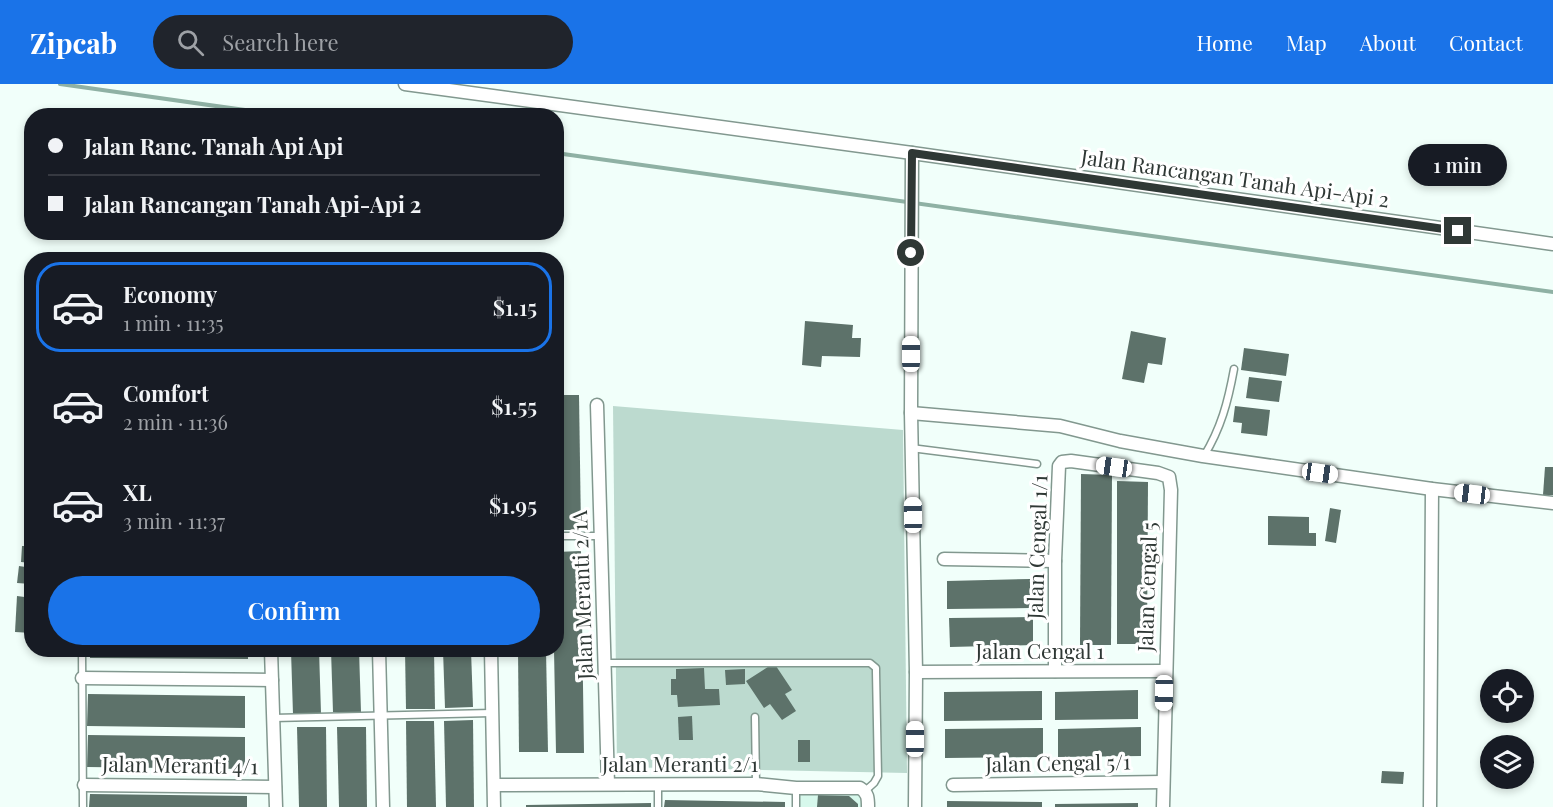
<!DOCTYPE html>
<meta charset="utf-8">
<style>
:root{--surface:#171b24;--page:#20242c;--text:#f1f3f6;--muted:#9ea1a6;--line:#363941;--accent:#1a73e8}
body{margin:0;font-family:"Playfair Display",serif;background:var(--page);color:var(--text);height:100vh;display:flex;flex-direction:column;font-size:22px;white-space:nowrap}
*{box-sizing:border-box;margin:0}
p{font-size:20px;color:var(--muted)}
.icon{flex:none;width:33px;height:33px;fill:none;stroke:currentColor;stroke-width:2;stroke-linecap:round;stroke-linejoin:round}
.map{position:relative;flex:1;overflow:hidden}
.sheet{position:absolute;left:24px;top:168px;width:540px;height:405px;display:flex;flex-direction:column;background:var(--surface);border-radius:24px;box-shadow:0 3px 9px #0003}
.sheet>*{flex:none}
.guide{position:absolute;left:24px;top:24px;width:540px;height:132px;border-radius:24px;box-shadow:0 3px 9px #0003;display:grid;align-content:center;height:132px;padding:0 24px;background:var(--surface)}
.tools{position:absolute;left:1480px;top:585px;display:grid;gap:12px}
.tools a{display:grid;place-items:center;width:54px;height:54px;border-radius:50%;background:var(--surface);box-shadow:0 3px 9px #0003;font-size:30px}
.end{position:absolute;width:27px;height:27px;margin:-14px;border:8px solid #2f3835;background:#fff;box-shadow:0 0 0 3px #fff}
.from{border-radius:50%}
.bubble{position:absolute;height:42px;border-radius:21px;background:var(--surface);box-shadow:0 3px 9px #0003;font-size:20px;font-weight:600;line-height:42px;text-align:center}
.car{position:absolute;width:18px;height:36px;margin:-18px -9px;border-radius:8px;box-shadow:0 0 4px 2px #0007;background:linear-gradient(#fff 24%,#345 0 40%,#fff 0 76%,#345 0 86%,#fff 0)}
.guide b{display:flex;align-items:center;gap:21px;height:57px;font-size:22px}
.guide b+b{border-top:2px solid var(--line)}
.guide i{width:15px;height:15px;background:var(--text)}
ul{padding:10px 0 0;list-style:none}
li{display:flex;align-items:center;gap:18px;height:90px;margin:0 12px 9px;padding:0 12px;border:3px solid transparent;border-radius:24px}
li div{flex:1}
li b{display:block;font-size:22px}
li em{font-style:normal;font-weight:600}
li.current{border-color:var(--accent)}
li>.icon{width:54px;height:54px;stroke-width:1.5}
.action{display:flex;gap:12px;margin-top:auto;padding:12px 24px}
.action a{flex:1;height:69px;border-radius:36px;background:var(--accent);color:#fff;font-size:24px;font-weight:600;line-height:69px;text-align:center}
header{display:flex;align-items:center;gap:36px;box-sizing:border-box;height:84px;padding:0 30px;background:var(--accent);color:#fff}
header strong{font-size:28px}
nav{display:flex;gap:33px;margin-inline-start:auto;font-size:21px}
.search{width:420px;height:54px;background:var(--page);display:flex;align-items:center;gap:15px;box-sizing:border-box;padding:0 21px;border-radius:33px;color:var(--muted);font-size:22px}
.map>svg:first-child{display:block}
.built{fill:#d7f8ec}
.green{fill:#bcdacf}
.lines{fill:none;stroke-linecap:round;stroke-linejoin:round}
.stream{stroke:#8fb1a4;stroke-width:4}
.building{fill:#5d726a}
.lane-casing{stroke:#82988f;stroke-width:9}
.street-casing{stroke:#82988f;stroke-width:15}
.lane{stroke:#fff;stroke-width:6}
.street{stroke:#fff;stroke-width:12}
.route{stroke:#2f3835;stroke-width:8}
.labels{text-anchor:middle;stroke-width:6;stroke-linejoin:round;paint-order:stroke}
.street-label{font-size:21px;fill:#2f3835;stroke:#fff}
</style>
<header>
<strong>Zipcab</strong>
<div class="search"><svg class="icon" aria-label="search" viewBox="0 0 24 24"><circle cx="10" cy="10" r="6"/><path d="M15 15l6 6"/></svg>Search here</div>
<nav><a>Home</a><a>Map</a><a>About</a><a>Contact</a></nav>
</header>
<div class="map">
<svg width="1553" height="723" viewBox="0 0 1553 723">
<rect width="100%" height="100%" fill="#f1fffa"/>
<rect class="built" x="799" y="708" width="63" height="15"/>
<path class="green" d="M613 322 903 346 907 689 617 683Z"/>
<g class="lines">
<g class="stream">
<path d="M60 0 287 32"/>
<path d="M556 69 1553 208"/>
</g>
</g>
<g class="building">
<path d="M805 237 853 241 852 254H861L860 273 822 272 821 283 802 281Z"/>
<path d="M1131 247 1166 254 1162 281 1148 279 1144 299 1122 295Z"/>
<path d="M1244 264 1289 270 1286 292 1241 286Z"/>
<path d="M1249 293 1282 297 1279 318 1246 314Z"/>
<path d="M556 311H579L581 446H556Z"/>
<path d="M1235 322 1270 326 1267 352 1241 349 1242 339 1233 338Z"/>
<path d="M1545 383H1553V411H1543Z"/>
<path d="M1081 390 1112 391 1111 561H1080Z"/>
<path d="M1117 397 1148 398 1147 560H1117Z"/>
<path d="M1330 424 1341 426 1336 459 1325 457Z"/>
<path d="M1268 432 1309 433V449H1316V462L1268 461Z"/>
<path d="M22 462H32V479L21 478Z"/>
<path d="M581 467 584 669H556L554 566H556V468Z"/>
<path d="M19 482 32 484 31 500 17 499Z"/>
<path d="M1030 495V524L947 525V497Z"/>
<path d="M17 512 32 514V549L15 548Z"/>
<path d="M1033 533V561L950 563 949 534Z"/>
<path d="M90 566H248V575L90 574Z"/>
<path d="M291 566H319L321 630 293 631Z"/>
<path d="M331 566H359L361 628H333Z"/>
<path d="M405 566H434L435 625H406Z"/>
<path d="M443 566H471L473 623 445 624Z"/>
<path d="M518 566H546L548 668H519Z"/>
<path d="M774 579 792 606 785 610 796 627 782 636 770 620 764 624 746 597Z"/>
<path d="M704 584 705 605H719L720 621 678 623 677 611H671V595H676V585Z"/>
<path d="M745 585V600L726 601 725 586Z"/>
<path d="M1138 606V635L1055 636V608Z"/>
<path d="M1042 607V636L944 637V608Z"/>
<path d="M88 610 245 612V644L87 642Z"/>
<path d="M692 632 693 656H679L678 633Z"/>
<path d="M473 636 474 723H446L444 637Z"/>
<path d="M406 637H434L436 723H407Z"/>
<path d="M297 643H326L327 723H299Z"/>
<path d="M337 643H366L367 723H339Z"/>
<path d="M1141 643V672L1058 673V645Z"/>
<path d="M1043 644V673L945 674V645Z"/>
<path d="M88 651 245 653V685L87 683Z"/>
<rect x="798" y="656" width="12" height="22"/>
<path d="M1382 687 1404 688 1403 700 1381 699Z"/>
<path d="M90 710 247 712V723H89Z"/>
<path d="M818 711 849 712 858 720V723H817Z"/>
<path d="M665 716 785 718V723H664Z"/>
<path d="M947 717 1042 718V723H947Z"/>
<path d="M651 719V723H526V721Z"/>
<path d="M1138 719V723H1055V720Z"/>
</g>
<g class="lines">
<g class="lane-casing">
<g id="lane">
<path d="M911 364 1037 380"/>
<path d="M1204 372C1221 344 1228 318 1234 285"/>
<path d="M556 452H601"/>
<path d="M82 566 83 723"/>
<path d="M605 579H870L876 584V588L878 692 874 699 865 707"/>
<path d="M755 633 756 700"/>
<path d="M273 634 492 629"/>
<path d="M658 701V723"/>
<path d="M796 723V704"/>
</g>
</g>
<g class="street-casing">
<g id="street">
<path d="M405 0 912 69 1553 160"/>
<path d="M912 69 911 329 916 588 915 723"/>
<path d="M597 321 608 700"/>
<path d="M911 329 1060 342 1120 357 1203 372 1432 405 1553 419"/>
<path d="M944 475 1055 477"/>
<path d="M271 566 276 723"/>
<path d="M379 566 383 723"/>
<path d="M491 566 494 723"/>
<path d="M1055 587V477L1059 382 1062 378 1071 377 1158 389 1169 393 1171 406 1163 723"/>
<path d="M916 588 1165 587"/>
<path d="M82 594 272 596"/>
<path d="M84 701 275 703"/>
<path d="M494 701 756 700 796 704H860C868 709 868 714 868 723"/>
<path d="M953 701 1163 698"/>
<path d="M1430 723 1432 405"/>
</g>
</g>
<use href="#lane" class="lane"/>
<use href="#street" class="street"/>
</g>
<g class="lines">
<path class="route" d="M911 169 912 69 1458 147"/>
</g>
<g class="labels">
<g class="street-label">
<text transform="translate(1235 95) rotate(8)" y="7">Jalan Rancangan Tanah Api-Api 2</text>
<text transform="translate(1038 463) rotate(-88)" y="7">Jalan Cengal 1/1</text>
<text transform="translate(1148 503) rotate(-88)" y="7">Jalan Cengal 5</text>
<text transform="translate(583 511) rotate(-92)" y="7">Jalan Meranti 2/1A</text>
<text x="1040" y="575">Jalan Cengal 1</text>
<text transform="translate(1058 680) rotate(-1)" y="7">Jalan Cengal 5/1</text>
<text x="680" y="688">Jalan Meranti 2/1</text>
<text transform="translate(180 682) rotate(1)" y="7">Jalan Meranti 4/1</text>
</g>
</g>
</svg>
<div class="tools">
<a><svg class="icon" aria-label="locate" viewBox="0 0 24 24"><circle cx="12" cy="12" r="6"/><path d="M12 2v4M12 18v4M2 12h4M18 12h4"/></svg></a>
<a><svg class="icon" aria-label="layers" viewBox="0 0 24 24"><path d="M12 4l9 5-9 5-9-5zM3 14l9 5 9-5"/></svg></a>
</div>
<i class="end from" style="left:911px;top:169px"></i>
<i class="end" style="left:1458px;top:147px"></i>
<div class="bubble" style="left:1408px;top:60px;width:99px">1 min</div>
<i class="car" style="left:911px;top:270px;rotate:0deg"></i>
<i class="car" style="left:1114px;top:383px;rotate:278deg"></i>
<i class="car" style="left:1320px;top:389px;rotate:98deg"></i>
<i class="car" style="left:1472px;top:410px;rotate:277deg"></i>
<i class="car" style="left:913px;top:431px;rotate:359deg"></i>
<i class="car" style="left:1164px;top:609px;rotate:181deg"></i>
<i class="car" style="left:915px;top:655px;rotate:0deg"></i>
<div class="guide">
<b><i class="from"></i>Jalan Ranc. Tanah Api Api</b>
<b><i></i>Jalan Rancangan Tanah Api-Api 2</b>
</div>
<section class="sheet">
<ul>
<li class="current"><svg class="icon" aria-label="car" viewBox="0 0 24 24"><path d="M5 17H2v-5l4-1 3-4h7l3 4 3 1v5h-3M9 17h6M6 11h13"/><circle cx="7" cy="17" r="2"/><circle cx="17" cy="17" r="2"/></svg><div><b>Economy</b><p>1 min · 11:35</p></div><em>$1.15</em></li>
<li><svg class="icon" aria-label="car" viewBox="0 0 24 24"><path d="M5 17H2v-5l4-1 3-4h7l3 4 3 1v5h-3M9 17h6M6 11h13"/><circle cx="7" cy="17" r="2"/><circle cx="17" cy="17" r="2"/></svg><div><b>Comfort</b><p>2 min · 11:36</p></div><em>$1.55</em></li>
<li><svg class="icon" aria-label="car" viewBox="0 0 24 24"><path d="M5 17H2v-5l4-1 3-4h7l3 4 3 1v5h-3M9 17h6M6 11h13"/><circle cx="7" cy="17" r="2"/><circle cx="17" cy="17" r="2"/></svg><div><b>XL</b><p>3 min · 11:37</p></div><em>$1.95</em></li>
</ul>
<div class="action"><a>Confirm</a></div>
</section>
</div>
